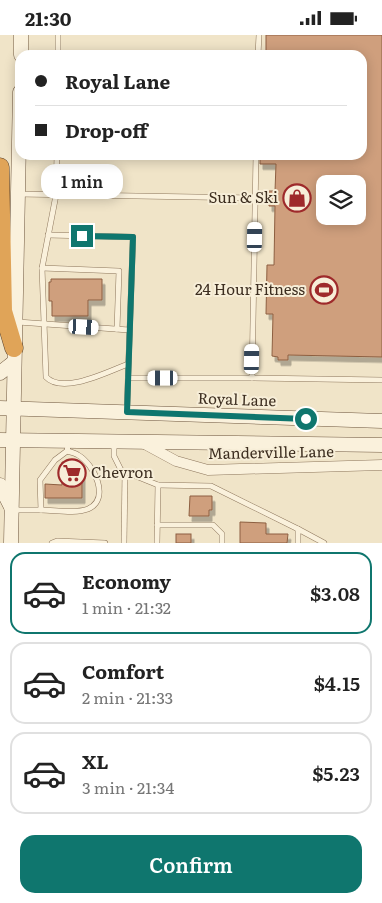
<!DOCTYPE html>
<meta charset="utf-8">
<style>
:root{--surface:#fff;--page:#f6f6f6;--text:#222;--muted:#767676;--line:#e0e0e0;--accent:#0f766e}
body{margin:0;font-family:Literata,serif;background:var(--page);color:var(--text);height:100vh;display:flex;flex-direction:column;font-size:19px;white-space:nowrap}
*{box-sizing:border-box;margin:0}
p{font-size:16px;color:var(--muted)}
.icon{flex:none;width:28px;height:28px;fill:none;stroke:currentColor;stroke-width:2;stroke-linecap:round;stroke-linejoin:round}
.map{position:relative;height:508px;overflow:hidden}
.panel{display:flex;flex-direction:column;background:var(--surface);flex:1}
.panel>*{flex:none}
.banner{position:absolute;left:15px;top:15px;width:352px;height:110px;border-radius:15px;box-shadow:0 2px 12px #0003;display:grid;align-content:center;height:110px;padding:0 20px;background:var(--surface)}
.fabs{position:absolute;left:316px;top:140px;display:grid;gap:10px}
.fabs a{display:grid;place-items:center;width:50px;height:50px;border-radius:10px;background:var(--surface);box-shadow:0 2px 12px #0003;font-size:25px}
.end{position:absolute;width:22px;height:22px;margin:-11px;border:6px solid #0f766e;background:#fff;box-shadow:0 0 0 2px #fff}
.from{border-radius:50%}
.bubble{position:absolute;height:35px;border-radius:15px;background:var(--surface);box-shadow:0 2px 12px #0003;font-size:16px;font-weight:600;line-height:35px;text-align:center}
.car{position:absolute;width:15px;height:30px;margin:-15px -8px;border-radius:6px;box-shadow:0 0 4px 1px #0007;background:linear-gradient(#fff 24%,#345 0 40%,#fff 0 76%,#345 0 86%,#fff 0)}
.banner b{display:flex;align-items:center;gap:18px;height:48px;font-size:19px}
.banner b+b{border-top:1px solid var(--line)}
.banner i{width:12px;height:12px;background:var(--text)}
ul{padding:9px 0 0;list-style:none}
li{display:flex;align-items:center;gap:15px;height:82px;margin:0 10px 8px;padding:0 10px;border:2px solid var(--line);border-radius:15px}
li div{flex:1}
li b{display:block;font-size:19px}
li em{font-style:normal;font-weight:600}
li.current{border-color:var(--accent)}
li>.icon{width:45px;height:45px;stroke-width:1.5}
.primary-button{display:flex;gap:10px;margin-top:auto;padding:10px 20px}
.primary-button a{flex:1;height:58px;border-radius:15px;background:var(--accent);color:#fff;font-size:20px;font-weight:600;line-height:58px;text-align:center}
.status{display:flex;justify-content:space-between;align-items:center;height:35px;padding:0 25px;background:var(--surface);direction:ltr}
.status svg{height:14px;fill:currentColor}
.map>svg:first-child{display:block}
.building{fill:#cf9f7d;stroke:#8d5f41;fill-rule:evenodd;filter:url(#shadow)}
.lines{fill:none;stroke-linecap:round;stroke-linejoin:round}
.lane-casing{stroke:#8d765c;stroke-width:6}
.street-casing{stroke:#8d765c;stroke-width:11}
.secondary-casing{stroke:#6f573f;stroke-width:15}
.highway-casing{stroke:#5b4430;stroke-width:19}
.lane{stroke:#faf1dc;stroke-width:5}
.street{stroke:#faf1dc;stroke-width:10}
.secondary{stroke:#faf1dc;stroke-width:14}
.highway{stroke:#e0a458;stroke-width:18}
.route{stroke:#0f766e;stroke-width:6}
.labels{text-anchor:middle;stroke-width:4;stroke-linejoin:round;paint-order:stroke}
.poi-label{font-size:15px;fill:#3d2e20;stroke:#f7eed8;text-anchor:end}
.street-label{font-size:15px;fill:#3d2e20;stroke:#f7eed8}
</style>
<div class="status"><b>21:30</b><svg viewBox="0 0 49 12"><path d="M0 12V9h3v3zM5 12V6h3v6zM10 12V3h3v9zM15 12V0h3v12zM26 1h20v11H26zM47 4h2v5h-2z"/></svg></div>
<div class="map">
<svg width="382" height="508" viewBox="0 0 382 508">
<defs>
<filter id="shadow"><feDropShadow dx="3" dy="5.5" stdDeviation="0" flood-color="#0004"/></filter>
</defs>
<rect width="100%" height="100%" fill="#f0e4c8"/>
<g class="building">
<path d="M266 0H382V322L288 320V325H278V322L272 321 273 279H266L267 230H274L275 171H269V156H275L276 129H260V120H362V20H266ZM325 149H358V181H325Z"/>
<path d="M51 244H102V265H88V281H52V266H49V247H51Z"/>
<path d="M62 427 82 429V463H45V449L62 450Z"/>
<path d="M190 461H212V475H209V481H189Z"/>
<path d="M240 487 266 488V499H288L287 508H240Z"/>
<rect x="176" y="499" width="15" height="9"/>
</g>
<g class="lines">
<g class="lane-casing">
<g id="lane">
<path d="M58 20V0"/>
<path d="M258 20 259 0"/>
<path d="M57 120 56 160 42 233 46 342C63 360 109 336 128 329"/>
<path d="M19 159 255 163"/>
<path d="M48 200 133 202 128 343"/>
<path d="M42 233 119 236 117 294"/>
<path d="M18 287 129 295"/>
<path d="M252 343 382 345"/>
<path d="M127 377 128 343H252L256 120"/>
<path d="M114 407V421L121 435 158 450 157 508"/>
<path d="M158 450 211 451 298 494"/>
<path d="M13 475H41L40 445 55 425 67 416 69 406"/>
<path d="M41 475C55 475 75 479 88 474 111 464 94 429 78 420 75 418 71 417 67 416"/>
<path d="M157 490H213L222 499V508"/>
<path d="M52 508 57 506 105 508"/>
<path d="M124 508 125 437"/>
<path d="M298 508V494L324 508"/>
</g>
</g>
<g class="street-casing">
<path id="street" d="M141 407 176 426 208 435 382 430"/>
</g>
<g class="secondary-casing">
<g id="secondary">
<path d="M21 20V0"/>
<path d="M0 338 14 327"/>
<path d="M0 373 382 386"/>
<path d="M0 405 382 410"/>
<path d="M0 450 11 472"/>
<path d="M11 508 20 57"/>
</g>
</g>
<g class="highway-casing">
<path id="highway" d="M0 132 3 276 14 313"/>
</g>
<use href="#lane" class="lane"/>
<use href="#street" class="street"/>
<use href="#secondary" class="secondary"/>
<use href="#highway" class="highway"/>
</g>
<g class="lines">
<path class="route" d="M82 201 133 202 127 377 306 384"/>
</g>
<defs>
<g id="shop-ring" transform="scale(1.4375)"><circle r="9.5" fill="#f7eed8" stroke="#9e2a2b" stroke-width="1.5"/><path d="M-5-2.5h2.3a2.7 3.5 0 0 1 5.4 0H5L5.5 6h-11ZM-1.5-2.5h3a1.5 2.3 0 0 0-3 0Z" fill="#9e2a2b"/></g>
<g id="stadium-ring" transform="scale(1.4375)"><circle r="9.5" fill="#f7eed8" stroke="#9e2a2b" stroke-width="1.5"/><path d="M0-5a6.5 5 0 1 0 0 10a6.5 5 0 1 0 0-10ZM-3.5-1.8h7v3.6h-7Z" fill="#9e2a2b"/></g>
<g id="supermarket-ring" transform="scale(1.4375)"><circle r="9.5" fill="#f7eed8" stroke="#9e2a2b" stroke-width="1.5"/><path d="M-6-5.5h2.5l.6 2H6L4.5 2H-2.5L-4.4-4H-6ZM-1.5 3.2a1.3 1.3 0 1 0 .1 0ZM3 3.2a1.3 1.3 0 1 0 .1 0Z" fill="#9e2a2b"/></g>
</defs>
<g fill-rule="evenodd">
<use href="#shop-ring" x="297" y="163"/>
<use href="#stadium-ring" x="324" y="255"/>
<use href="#supermarket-ring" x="72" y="438"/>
</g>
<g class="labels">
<g class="poi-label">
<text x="278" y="168">Sun &amp; Ski</text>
<text x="305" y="260">24 Hour Fitness</text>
<text x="91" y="443" text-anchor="start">Chevron</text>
</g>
<g class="street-label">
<text transform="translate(237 365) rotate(2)" y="5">Royal Lane</text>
<text transform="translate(271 418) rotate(-1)" y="5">Manderville Lane</text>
</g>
</g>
</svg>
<div class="fabs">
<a><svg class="icon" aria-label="layers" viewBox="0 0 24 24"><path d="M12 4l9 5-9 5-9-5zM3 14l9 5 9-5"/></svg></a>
</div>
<i class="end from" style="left:306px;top:384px"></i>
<i class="end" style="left:82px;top:201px"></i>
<div class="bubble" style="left:41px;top:129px;width:82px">1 min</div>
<i class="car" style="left:255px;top:202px;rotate:1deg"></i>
<i class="car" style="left:84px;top:292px;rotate:93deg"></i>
<i class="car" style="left:252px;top:324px;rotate:1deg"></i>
<i class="car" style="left:163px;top:343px;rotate:270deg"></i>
<div class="banner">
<b><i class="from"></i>Royal Lane</b>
<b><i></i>Drop-off</b>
</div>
</div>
<section class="panel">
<ul>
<li class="current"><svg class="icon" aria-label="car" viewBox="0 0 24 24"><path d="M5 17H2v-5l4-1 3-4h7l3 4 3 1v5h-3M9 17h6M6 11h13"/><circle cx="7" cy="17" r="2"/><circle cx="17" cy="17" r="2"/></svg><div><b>Economy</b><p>1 min · 21:32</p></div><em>$3.08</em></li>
<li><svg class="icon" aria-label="car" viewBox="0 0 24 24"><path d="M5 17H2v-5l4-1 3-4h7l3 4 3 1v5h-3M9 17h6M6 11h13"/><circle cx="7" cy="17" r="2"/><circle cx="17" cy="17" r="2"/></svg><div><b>Comfort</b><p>2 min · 21:33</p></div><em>$4.15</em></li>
<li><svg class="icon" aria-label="car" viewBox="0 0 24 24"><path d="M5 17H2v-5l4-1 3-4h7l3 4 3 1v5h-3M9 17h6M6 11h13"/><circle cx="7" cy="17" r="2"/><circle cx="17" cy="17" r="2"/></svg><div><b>XL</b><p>3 min · 21:34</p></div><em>$5.23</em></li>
</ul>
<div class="primary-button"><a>Confirm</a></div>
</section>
